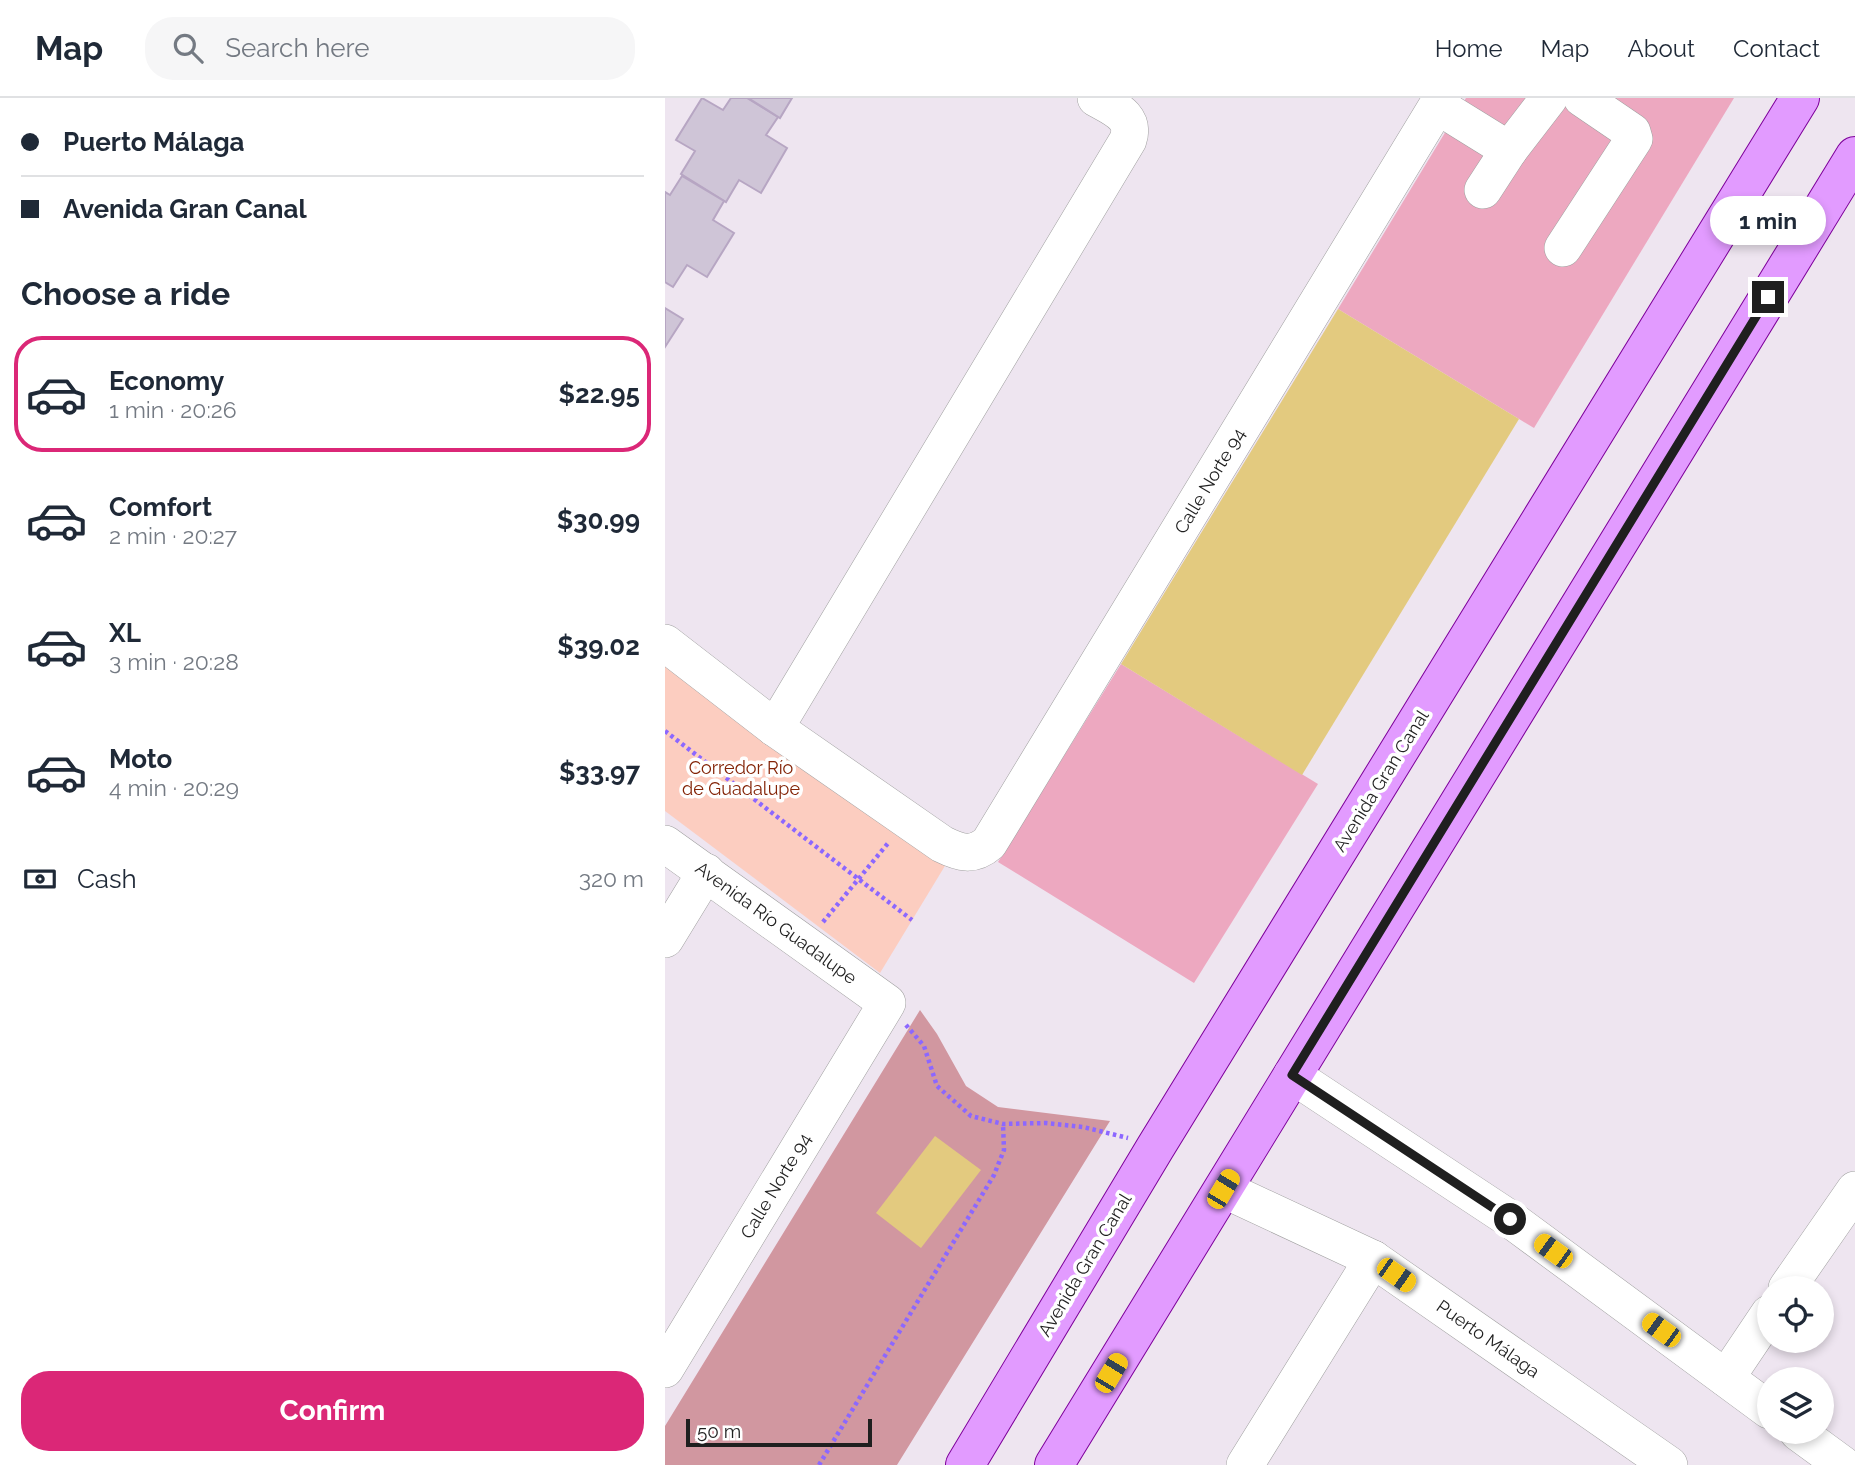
<!DOCTYPE html>
<meta charset="utf-8">
<style>
:root{--surface:#fff;--page:#f6f6f7;--text:#1f2937;--muted:#747a83;--line:#e0e1e3;--accent:#db2777}
body{margin:0;font-family:Raleway,sans-serif;background:var(--page);color:var(--text);height:100vh;display:flex;flex-direction:column;font-size:26px;white-space:nowrap}
*{box-sizing:border-box;margin:0}
p{font-size:23px;color:var(--muted)}
.icon{flex:none;width:38px;height:38px;fill:none;stroke:currentColor;stroke-width:2;stroke-linecap:round;stroke-linejoin:round}
.map{position:relative;flex:1;overflow:hidden}
.side{display:flex;flex-direction:column;background:var(--surface);width:665px}
.side>*{flex:none}
.guide{display:grid;align-content:center;height:154px;padding:0 21px;background:var(--surface)}
.tools{position:absolute;left:1092px;top:1178px;display:grid;gap:14px}
.tools a{display:grid;place-items:center;width:77px;height:77px;border-radius:50%;background:var(--surface);box-shadow:0 4px 10px #0003;font-size:35px}
.scale{position:absolute;left:21px;bottom:18px;width:186px;box-sizing:border-box;padding-left:7px;border:4px solid #1f1f1f;border-top:0;font-size:19px;line-height:24px;white-space:nowrap;color:#1f1f1f;-webkit-text-stroke:5px #fff;paint-order:stroke}
.end{position:absolute;width:32px;height:32px;margin:-16px;border:9px solid #1f1f1f;background:#fff;box-shadow:0 0 0 4px #fff}
.from{border-radius:50%}
.bubble{position:absolute;height:49px;border-radius:24px;background:var(--surface);box-shadow:0 4px 10px #0003;font-size:23px;font-weight:700;line-height:49px;text-align:center}
.car{position:absolute;width:21px;height:42px;margin:-21px -10px;border-radius:9px;box-shadow:0 0 5px 2px #0007;background:linear-gradient(#f5c518 24%,#345 0 40%,#f5c518 0 76%,#345 0 86%,#f5c518 0)}
.guide b{display:flex;align-items:center;gap:24px;height:66px;font-size:26px}
.guide b+b{border-top:2px solid var(--line)}
.guide i{width:18px;height:18px;background:var(--text)}
ul{padding:0;list-style:none}
li{display:flex;align-items:center;gap:21px;height:116px;margin:0 14px 10px;padding:0 7px;border:4px solid transparent;border-radius:28px}
li div{flex:1}
li b{display:block;font-size:26px}
li em{font-style:normal;font-weight:700}
li.selected{border-color:var(--accent)}
li>.icon{width:63px;height:63px;stroke-width:1.5}
h2{padding:0 21px;font-size:32px;line-height:84px}
.pay{display:flex;align-items:center;gap:18px;height:77px;padding:0 21px;font-size:26px}
.pay p{margin-inline-start:auto}
.primary-button{display:flex;gap:14px;margin-top:auto;padding:14px 21px}
.primary-button a{flex:1;height:80px;border-radius:28px;background:var(--accent);color:#fff;font-size:28px;font-weight:700;line-height:80px;text-align:center}
header{display:flex;align-items:center;gap:42px;box-sizing:border-box;height:98px;padding:0 35px;background:var(--surface);border-bottom:2px solid var(--line)}
header strong{font-size:33px}
nav{display:flex;gap:38px;margin-inline-start:auto;font-size:24px}
.search{width:490px;height:63px;background:var(--page);display:flex;align-items:center;gap:18px;box-sizing:border-box;padding:0 24px;border-radius:28px;color:var(--muted);font-size:26px}
main{display:flex;flex:1;min-height:0}
.map>svg:first-child{display:block}
.grass{fill:#eda8c0}
.forest{fill:#d197a0}
.park{fill:#fccdc0}
.pitch{fill:#e3ca7f}
.building{fill:#cfc5d7;stroke:#b7a6c3;stroke-width:2}
.lines{fill:none;stroke-linecap:round;stroke-linejoin:round}
.minor-casing{stroke:#a0a0a0;stroke-width:38}
.major-casing{stroke:#7d009a;stroke-width:40}
.path{stroke:#8c67ff;stroke-width:4.5;stroke-dasharray:3.5 3.5;stroke-linecap:butt}
.minor{stroke:#fff;stroke-width:37}
.major{stroke:#e29bff;stroke-width:38}
.route{stroke:#1f1f1f;stroke-width:9}
.labels{text-anchor:middle;stroke-width:7;stroke-linejoin:round;paint-order:stroke}
.street-label{font-size:18px;fill:#1f1f1f;stroke:#fff}
.park-label{font-size:18px;fill:#832306;stroke:#fff}
</style>
<header>
<strong>Map</strong>
<div class="search"><svg class="icon" aria-label="search" viewBox="0 0 24 24"><circle cx="10" cy="10" r="6"/><path d="M15 15l6 6"/></svg>Search here</div>
<nav><a>Home</a><a>Map</a><a>About</a><a>Contact</a></nav>
</header>
<main>
<section class="side">
<div class="guide">
<b><i class="from"></i>Puerto Málaga</b>
<b><i></i>Avenida Gran Canal</b>
</div>
<h2>Choose a ride</h2>
<ul>
<li class="selected"><svg class="icon" aria-label="car" viewBox="0 0 24 24"><path d="M5 17H2v-5l4-1 3-4h7l3 4 3 1v5h-3M9 17h6M6 11h13"/><circle cx="7" cy="17" r="2"/><circle cx="17" cy="17" r="2"/></svg><div><b>Economy</b><p>1 min · 20:26</p></div><em>$22.95</em></li>
<li><svg class="icon" aria-label="car" viewBox="0 0 24 24"><path d="M5 17H2v-5l4-1 3-4h7l3 4 3 1v5h-3M9 17h6M6 11h13"/><circle cx="7" cy="17" r="2"/><circle cx="17" cy="17" r="2"/></svg><div><b>Comfort</b><p>2 min · 20:27</p></div><em>$30.99</em></li>
<li><svg class="icon" aria-label="car" viewBox="0 0 24 24"><path d="M5 17H2v-5l4-1 3-4h7l3 4 3 1v5h-3M9 17h6M6 11h13"/><circle cx="7" cy="17" r="2"/><circle cx="17" cy="17" r="2"/></svg><div><b>XL</b><p>3 min · 20:28</p></div><em>$39.02</em></li>
<li><svg class="icon" aria-label="car" viewBox="0 0 24 24"><path d="M5 17H2v-5l4-1 3-4h7l3 4 3 1v5h-3M9 17h6M6 11h13"/><circle cx="7" cy="17" r="2"/><circle cx="17" cy="17" r="2"/></svg><div><b>Moto</b><p>4 min · 20:29</p></div><em>$33.97</em></li>
</ul>
<div class="pay"><svg class="icon" aria-label="cash" viewBox="0 0 24 24"><path d="M3 7h18v10H3z"/><circle cx="12" cy="12" r="2"/></svg>Cash<p>320 m</p></div>
<div class="primary-button"><a>Confirm</a></div>
</section>
<div class="map">
<svg width="1190" height="1367" viewBox="0 0 1190 1367">
<rect width="100%" height="100%" fill="#eee5f0"/>
<g class="grass">
<path d="M801 0H1069L869 330 673 211Z"/>
<path d="M456 566 653 686 529 885 333 764Z"/>
</g>
<path class="forest" d="M255 912 272 936 301 988 333 1009 445 1023 232 1367H0V1328Z"/>
<path class="park" d="M0 531 289 753 215 875 0 713Z"/>
<g class="pitch">
<path d="M673 211 854 321 637 677 456 566Z"/>
<path d="M270 1038 316 1072 256 1150 211 1115Z"/>
</g>
<g class="building">
<path d="M37 0 58 12 66 0H82L113 19 101 37 122 50 96 95 74 82 61 104 16 76 30 53 11 42Z"/>
<path d="M83 0H127L115 20Z"/>
<path d="M17 78 59 103 48 122 69 135 42 179 22 167 8 189 0 184V94L5 97Z"/>
<path d="M0 210 18 221 0 249Z"/>
</g>
<g class="lines">
<g class="minor-casing">
<g id="minor">
<path d="M773 8 844 52 884 0"/>
<path d="M818 92 844 52"/>
<path d="M898 150 969 41 967 34 917 0"/>
<path d="M0 545 110 630 277 746C295 755 308 759 324 745L777 0"/>
<path d="M110 630 463 42C471 18 448 10 431 0"/>
<path d="M0 746 222 905 0 1271"/>
<path d="M0 841 41 774"/>
<path d="M627 977 845 1121 1104 1312"/>
<path d="M558 1091 708 1161 1004 1367"/>
<path d="M1122 1190 1190 1092"/>
<path d="M1061 1280 1104 1216"/>
<path d="M1133 1334 1178 1367"/>
<path d="M580 1367 708 1161"/>
</g>
</g>
<g class="major-casing">
<g id="major">
<path d="M300 1367 490 1050 1135 0"/>
<path d="M389 1367 1190 58"/>
</g>
</g>
<g class="path">
<path d="M0 633 247 822"/>
<path d="M158 824 224 744"/>
<path d="M241 927 259 948 272 988 306 1018 338 1026 381 1025 418 1029 463 1040"/>
<path d="M154 1367 329 1077 339 1052 338 1026"/>
</g>
<use href="#minor" class="minor"/>
<use href="#major" class="major"/>
</g>
<g class="lines">
<path class="route" d="M845 1121 627 977 1103 199"/>
</g>
<g class="labels">
<g class="street-label">
<text transform="translate(545 383) rotate(-59)" y="6">Calle Norte 94</text>
<text transform="translate(716 683) rotate(-58)" y="6">Avenida Gran Canal</text>
<text transform="translate(111 825) rotate(36)" y="6">Avenida Río Guadalupe</text>
<text transform="translate(111 1088) rotate(-59)" y="6">Calle Norte 94</text>
<text transform="translate(420 1167) rotate(-59)" y="6">Avenida Gran Canal</text>
<text transform="translate(823 1241) rotate(35)" y="6">Puerto Málaga</text>
</g>
<g class="park-label">
<text x="76" y="676">Corredor Río<tspan x="76" dy="21">de Guadalupe</tspan></text>
</g>
</g>
</svg>
<div class="tools">
<a><svg class="icon" aria-label="locate" viewBox="0 0 24 24"><circle cx="12" cy="12" r="6"/><path d="M12 2v4M12 18v4M2 12h4M18 12h4"/></svg></a>
<a><svg class="icon" aria-label="layers" viewBox="0 0 24 24"><path d="M12 4l9 5-9 5-9-5zM3 14l9 5 9-5"/></svg></a>
</div>
<div class="scale">50 m</div>
<i class="end from" style="left:845px;top:1121px"></i>
<i class="end" style="left:1103px;top:199px"></i>
<div class="bubble" style="left:1045px;top:98px;width:116px">1 min</div>
<i class="car" style="left:558px;top:1091px;rotate:31deg"></i>
<i class="car" style="left:888px;top:1153px;rotate:306deg"></i>
<i class="car" style="left:731px;top:1177px;rotate:125deg"></i>
<i class="car" style="left:996px;top:1232px;rotate:306deg"></i>
<i class="car" style="left:446px;top:1275px;rotate:31deg"></i>
</div>
</main>
